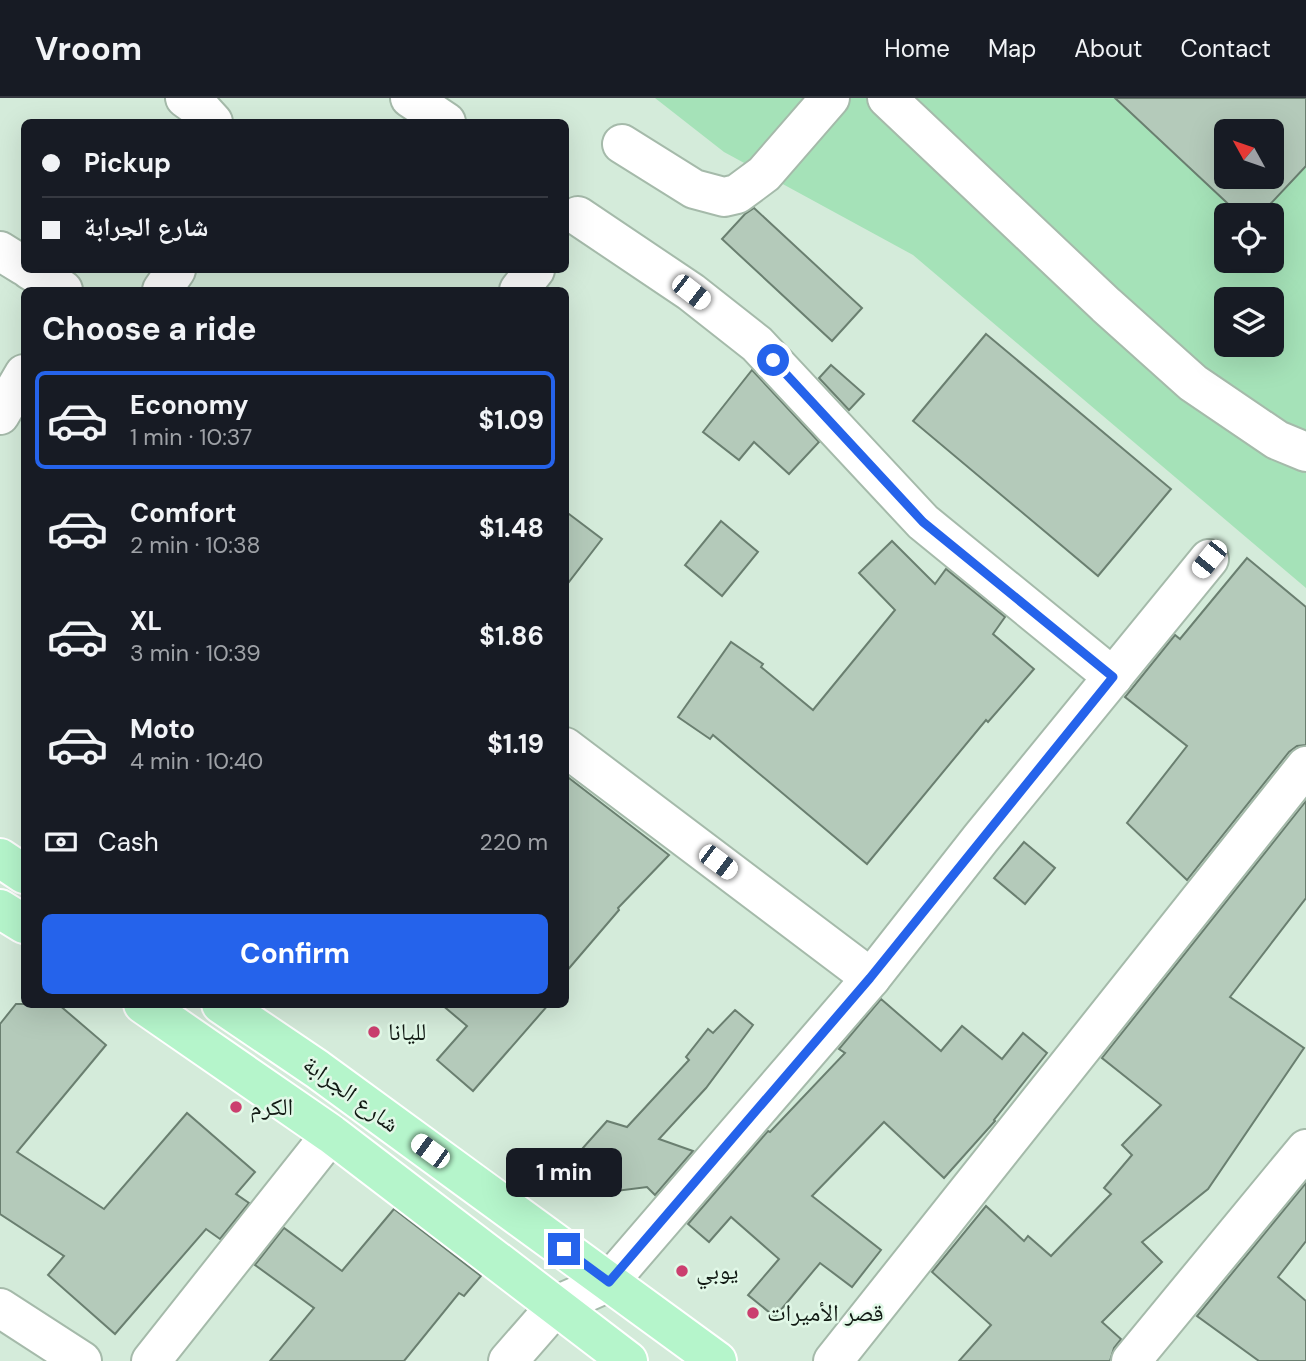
<!DOCTYPE html>
<meta charset="utf-8">
<style>
:root{--surface:#171b24;--page:#242831;--text:#f1f3f6;--muted:#9ea1a6;--line:#363941;--accent:#2563eb}
body{margin:0;font-family:"DM Sans","Noto Naskh Arabic",sans-serif;background:var(--page);color:var(--text);height:100vh;display:flex;flex-direction:column;font-size:26px;white-space:nowrap}
*{box-sizing:border-box;margin:0}
p{font-size:23px;color:var(--muted)}
.icon{flex:none;width:38px;height:38px;fill:none;stroke:currentColor;stroke-width:2;stroke-linecap:round;stroke-linejoin:round}
.map{position:relative;flex:1;overflow:hidden}
.sheet{position:absolute;left:21px;top:189px;width:548px;height:721px;display:flex;flex-direction:column;background:var(--surface);border-radius:10px;box-shadow:0 7px 28px #0002}
.sheet>*{flex:none}
.hud{position:absolute;left:21px;top:21px;width:548px;height:154px;border-radius:10px;box-shadow:0 7px 28px #0002;display:grid;align-content:center;height:154px;padding:0 21px;background:var(--surface)}
.needle{width:46px;rotate:310deg}
.fabs{position:absolute;left:1214px;top:21px;display:grid;gap:14px}
.fabs a{display:grid;place-items:center;width:70px;height:70px;border-radius:10px;background:var(--surface);box-shadow:0 7px 28px #0002;font-size:35px}
.end{position:absolute;width:32px;height:32px;margin:-16px;border:9px solid #2563eb;background:#fff;box-shadow:0 0 0 4px #fff}
.from{border-radius:50%}
.bubble{position:absolute;height:49px;border-radius:10px;background:var(--surface);box-shadow:0 7px 28px #0002;font-size:23px;font-weight:700;line-height:49px;text-align:center}
.car{position:absolute;width:21px;height:42px;margin:-21px -10px;border-radius:9px;box-shadow:0 0 5px 2px #0007;background:linear-gradient(#fff 24%,#345 0 40%,#fff 0 76%,#345 0 86%,#fff 0)}
.hud b{display:flex;align-items:center;gap:24px;height:66px;font-size:26px}
.hud b+b{border-top:2px solid var(--line)}
.hud i{width:18px;height:18px;background:var(--text)}
ul{padding:0;list-style:none}
li{display:flex;align-items:center;gap:21px;height:98px;margin:0 14px 10px;padding:0 7px;border:4px solid transparent;border-radius:10px}
li div{flex:1}
li b{display:block;font-size:26px}
li em{font-style:normal;font-weight:700}
li.current{border-color:var(--accent)}
li>.icon{width:63px;height:63px;stroke-width:1.5}
h2{padding:0 21px;font-size:32px;line-height:84px}
.pay{display:flex;align-items:center;gap:18px;height:77px;padding:0 21px;font-size:26px}
.pay p{margin-inline-start:auto}
.action{display:flex;gap:14px;margin-top:auto;padding:14px 21px}
.action a{flex:1;height:80px;border-radius:10px;background:var(--accent);color:#fff;font-size:28px;font-weight:700;line-height:80px;text-align:center}
header{display:flex;align-items:center;gap:42px;box-sizing:border-box;height:98px;padding:0 35px;background:var(--surface);border-bottom:2px solid var(--line)}
header strong{font-size:33px}
nav{display:flex;gap:38px;margin-inline-start:auto;font-size:24px}
.map>svg:first-child{display:block}
.green{fill:#a5e2b8;fill-rule:evenodd}
.building{fill:#b4caba;stroke:#6a7f70;stroke-width:2;fill-rule:evenodd}
.lines{fill:none;stroke-linecap:round;stroke-linejoin:round}
.minor-casing{stroke:#a5baaa;stroke-width:42}
.major-casing{stroke:#fff;stroke-width:42}
.minor{stroke:#fff;stroke-width:38}
.major{stroke:#b5f5cb;stroke-width:38}
.route{stroke:#2563eb;stroke-width:9}
.poi-dot{fill:#cb3f6f;stroke:#e1f8e7;stroke-width:2.5}
.labels{text-anchor:middle;stroke-width:5;stroke-linejoin:round;paint-order:stroke}
.poi-label{font-size:24px;fill:#111913;stroke:#e1f8e7;text-anchor:start}
.street-label{font-size:24px;fill:#111913;stroke:#e1f8e7}
</style>
<header>
<strong>Vroom</strong>
<nav><a>Home</a><a>Map</a><a>About</a><a>Contact</a></nav>
</header>
<div class="map">
<svg width="1306" height="1263" viewBox="0 0 1306 1263">
<rect width="100%" height="100%" fill="#d4ebda"/>
<path class="green" d="M655 0H1306V490L913 157 724 54ZM1227 33H1272V79H1227ZM1227 117H1272V163H1227ZM1227 201H1272V247H1227Z"/>
<g class="building">
<path d="M1115 0H1306V68L1260 117H1240ZM1227 33H1272V79H1227Z"/>
<path d="M754 110 862 210 832 243 722 141 745 116Z"/>
<path d="M986 236 1171 391 1098 478 913 323Z"/>
<path d="M831 267 864 296 849 312 819 280Z"/>
<path d="M752 272 819 344 789 376 754 344 739 362 703 334Z"/>
<path d="M565 413 602 441 565 489Z"/>
<path d="M721 423 758 454 722 498 685 467Z"/>
<path d="M892 443 935 486 946 471 1005 519 993 536 1034 571 988 624 986 622 867 766 713 637 710 641 678 619 731 544 763 566 761 569 813 612 895 512 859 475Z"/>
<path d="M1247 460 1306 509V647L1297 648 1289 654 1187 782 1127 725 1187 648 1125 599 1175 537 1180 541Z"/>
<path d="M565 677 669 757 618 810 619 812 565 875Z"/>
<path d="M1306 703V800L1230 899 1304 950 1208 1091 1142 1144 1162 1164 1102 1224 1121 1241 1114 1250 1110 1263H959L991 1227 932 1174 986 1108 1024 1143 1028 1138 1051 1158 1111 1096 1104 1090 1132 1057 1122 1047 1161 1007 1102 960Z"/>
<path d="M1024 744 1055 770 1025 806 994 780Z"/>
<path d="M881 901 941 953 962 928 1002 961 1023 935 1047 955 994 1022 995 1023 944 1080 884 1024 812 1098 881 1152 852 1189 820 1165 775 1219 748 1197 779 1161 731 1119 709 1144 688 1126 768 1033 770 1034 845 955 839 951Z"/>
<path d="M16 906H58L106 947 17 1054 104 1111 187 1015 255 1074 236 1096 249 1105 220 1141 206 1131 115 1236 48 1177 64 1158 0 1116V926Z"/>
<path d="M441 906H549L473 993 437 962 467 928Z"/>
<path d="M735 912 753 927 706 990 659 1041 693 1053 655 1097 647 1089 616 1093 573 1061 607 1023 627 1029 689 962 686 959 708 931 713 935Z"/>
<path d="M1306 1085V1143L1278 1179 1306 1203V1263H1259L1197 1218Z"/>
<path d="M394 1111 481 1178 464 1198 459 1195 404 1263H270L314 1210 255 1167 284 1130 342 1173Z"/>
</g>
<g class="lines">
<g class="minor-casing">
<g id="minor">
<path d="M185 0 203 13 213 24"/>
<path d="M410 0 446 24"/>
<path d="M887 0 1106 207 1193 285 1277 342 1306 354"/>
<path d="M622 46 694 91 724 99 737 96 764 76 830 0"/>
<path d="M578 118 691 194 757 246 923 424 1113 579"/>
<path d="M0 153 24 168"/>
<path d="M30 172 63 192"/>
<path d="M162 192 176 172"/>
<path d="M519 192 535 172"/>
<path d="M0 317 24 276"/>
<path d="M565 649 871 880"/>
<path d="M0 1210 82 1263"/>
<path d="M151 1263 331 1036"/>
<path d="M508 1263 557 1207 609 1184 871 880 981 740 1209 461"/>
<path d="M833 1263 1306 668"/>
<path d="M1131 1263 1306 1051"/>
</g>
</g>
<g class="major-casing">
<g id="major">
<path d="M0 760 24 776"/>
<path d="M0 811 24 826"/>
<path d="M143 906 331 1036 628 1263"/>
<path d="M221 906 317 971 717 1263"/>
</g>
</g>
<use href="#minor" class="minor"/>
<use href="#major" class="major"/>
</g>
<g class="lines">
<path class="route" d="M564 1151 609 1184 870 880 1113 579 923 424 773 262"/>
</g>
<g class="poi-dot">
<circle cx="374" cy="934" r="7"/>
<circle cx="236" cy="1009" r="7"/>
<circle cx="682" cy="1173" r="7"/>
<circle cx="753" cy="1215" r="7"/>
</g>
<g class="labels">
<g class="poi-label">
<text x="388" y="942">لليانا</text>
<text x="250" y="1017">الكرم</text>
<text x="696" y="1181">يوبي</text>
<text x="767" y="1223">قصر الأميرات</text>
</g>
<g class="street-label">
<text transform="translate(351 996) rotate(36)" y="8">شارع الجرابة</text>
</g>
</g>
</svg>
<div class="fabs">
<a><svg class="needle" viewBox="-14 -14 28 28"><path d="M0-13l5 13h-10z" fill="#e53935"/><path d="M0 13l5-13h-10z" fill="#9ea1a6"/></svg></a>
<a><svg class="icon" aria-label="locate" viewBox="0 0 24 24"><circle cx="12" cy="12" r="6"/><path d="M12 2v4M12 18v4M2 12h4M18 12h4"/></svg></a>
<a><svg class="icon" aria-label="layers" viewBox="0 0 24 24"><path d="M12 4l9 5-9 5-9-5zM3 14l9 5 9-5"/></svg></a>
</div>
<i class="end from" style="left:773px;top:262px"></i>
<i class="end" style="left:564px;top:1151px"></i>
<div class="bubble" style="left:506px;top:1050px;width:116px">1 min</div>
<i class="car" style="left:691px;top:194px;rotate:128deg"></i>
<i class="car" style="left:1209px;top:461px;rotate:219deg"></i>
<i class="car" style="left:718px;top:764px;rotate:127deg"></i>
<i class="car" style="left:430px;top:1053px;rotate:306deg"></i>
<div class="hud">
<b><i class="from"></i>Pickup</b>
<b><i></i>شارع الجرابة</b>
</div>
<section class="sheet">
<h2>Choose a ride</h2>
<ul>
<li class="current"><svg class="icon" aria-label="car" viewBox="0 0 24 24"><path d="M5 17H2v-5l4-1 3-4h7l3 4 3 1v5h-3M9 17h6M6 11h13"/><circle cx="7" cy="17" r="2"/><circle cx="17" cy="17" r="2"/></svg><div><b>Economy</b><p>1 min · 10:37</p></div><em>$1.09</em></li>
<li><svg class="icon" aria-label="car" viewBox="0 0 24 24"><path d="M5 17H2v-5l4-1 3-4h7l3 4 3 1v5h-3M9 17h6M6 11h13"/><circle cx="7" cy="17" r="2"/><circle cx="17" cy="17" r="2"/></svg><div><b>Comfort</b><p>2 min · 10:38</p></div><em>$1.48</em></li>
<li><svg class="icon" aria-label="car" viewBox="0 0 24 24"><path d="M5 17H2v-5l4-1 3-4h7l3 4 3 1v5h-3M9 17h6M6 11h13"/><circle cx="7" cy="17" r="2"/><circle cx="17" cy="17" r="2"/></svg><div><b>XL</b><p>3 min · 10:39</p></div><em>$1.86</em></li>
<li><svg class="icon" aria-label="car" viewBox="0 0 24 24"><path d="M5 17H2v-5l4-1 3-4h7l3 4 3 1v5h-3M9 17h6M6 11h13"/><circle cx="7" cy="17" r="2"/><circle cx="17" cy="17" r="2"/></svg><div><b>Moto</b><p>4 min · 10:40</p></div><em>$1.19</em></li>
</ul>
<div class="pay"><svg class="icon" aria-label="cash" viewBox="0 0 24 24"><path d="M3 7h18v10H3z"/><circle cx="12" cy="12" r="2"/></svg>Cash<p>220 m</p></div>
<div class="action"><a>Confirm</a></div>
</section>
</div>
